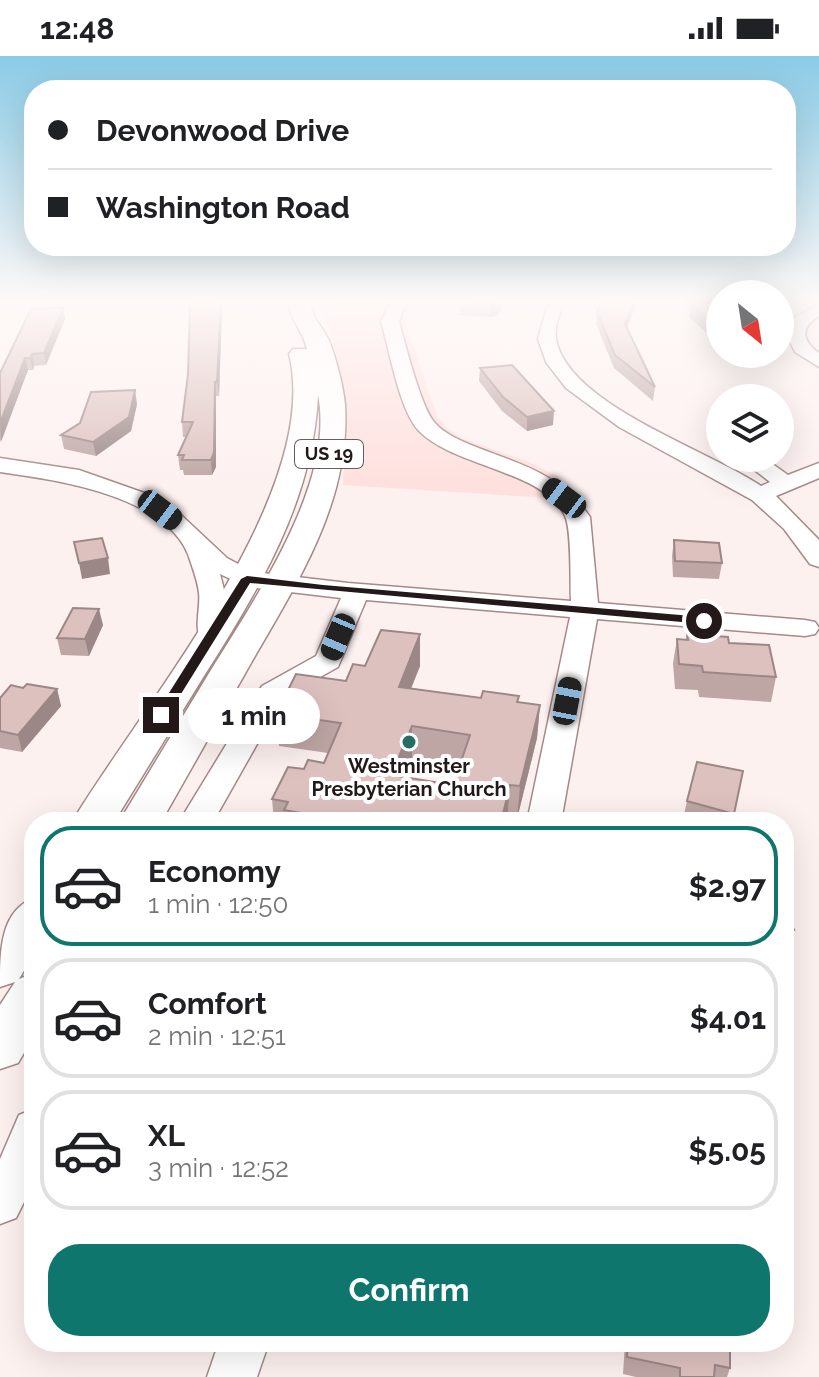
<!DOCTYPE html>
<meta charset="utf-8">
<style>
:root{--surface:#fff;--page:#f6f6f6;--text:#202124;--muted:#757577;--line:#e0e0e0;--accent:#0f766e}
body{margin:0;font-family:Raleway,sans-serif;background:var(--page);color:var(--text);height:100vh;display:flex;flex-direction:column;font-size:30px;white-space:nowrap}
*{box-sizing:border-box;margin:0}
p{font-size:26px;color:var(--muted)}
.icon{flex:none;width:44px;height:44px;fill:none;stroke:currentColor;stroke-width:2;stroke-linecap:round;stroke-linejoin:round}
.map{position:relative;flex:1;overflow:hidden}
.side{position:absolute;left:24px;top:756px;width:770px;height:540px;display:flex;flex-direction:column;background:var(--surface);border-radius:32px;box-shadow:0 8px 32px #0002}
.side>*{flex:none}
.guide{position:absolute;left:24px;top:24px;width:772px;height:176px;border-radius:32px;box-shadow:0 8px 32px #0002;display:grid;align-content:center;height:176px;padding:0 24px;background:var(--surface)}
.needle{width:52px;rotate:150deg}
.fabs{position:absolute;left:706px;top:224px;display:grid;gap:16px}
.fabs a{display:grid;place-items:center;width:88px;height:88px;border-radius:50%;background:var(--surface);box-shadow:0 8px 32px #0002;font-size:40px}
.end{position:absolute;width:36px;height:36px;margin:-18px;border:10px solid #221918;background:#fff;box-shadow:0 0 0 4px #fff}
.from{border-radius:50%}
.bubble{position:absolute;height:56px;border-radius:28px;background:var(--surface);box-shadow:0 8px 32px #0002;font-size:26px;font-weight:700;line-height:56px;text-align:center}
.car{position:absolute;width:24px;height:48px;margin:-24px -12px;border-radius:10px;box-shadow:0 0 6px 2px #0007;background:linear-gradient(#222 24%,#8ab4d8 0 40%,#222 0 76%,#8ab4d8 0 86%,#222 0)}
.guide b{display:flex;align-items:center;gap:28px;height:76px;font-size:30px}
.guide b+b{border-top:2px solid var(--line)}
.guide i{width:20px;height:20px;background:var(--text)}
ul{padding:14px 0 0;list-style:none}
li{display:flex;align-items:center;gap:24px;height:120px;margin:0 16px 12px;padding:0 8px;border:4px solid var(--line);border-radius:32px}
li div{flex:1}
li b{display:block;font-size:30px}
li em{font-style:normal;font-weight:700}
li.selected{border-color:var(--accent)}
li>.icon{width:72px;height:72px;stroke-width:1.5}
.cta{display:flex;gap:16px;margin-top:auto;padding:16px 24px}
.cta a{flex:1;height:92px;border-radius:32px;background:var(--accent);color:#fff;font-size:32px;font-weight:700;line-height:92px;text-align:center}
.status{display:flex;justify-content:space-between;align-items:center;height:56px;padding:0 40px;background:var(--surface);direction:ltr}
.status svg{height:22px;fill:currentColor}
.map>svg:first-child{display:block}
.built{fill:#fee0de}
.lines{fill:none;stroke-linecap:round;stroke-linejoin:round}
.minor-casing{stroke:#a48a88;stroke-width:3}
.major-casing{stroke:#a48a88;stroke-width:3}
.minor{fill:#fff;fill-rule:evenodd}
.major{fill:#fff;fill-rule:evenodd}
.wall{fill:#bea6a4;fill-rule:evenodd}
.shaded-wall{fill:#9b8786}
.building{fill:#ddc1bf;stroke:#9b8786;stroke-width:2;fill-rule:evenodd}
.route{fill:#221918}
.poi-dot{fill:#256d65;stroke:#fff;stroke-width:3}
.labels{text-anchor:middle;stroke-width:8;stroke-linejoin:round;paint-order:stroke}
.shield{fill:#fff;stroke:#645e5d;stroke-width:2}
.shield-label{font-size:18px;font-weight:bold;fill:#221918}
.poi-label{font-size:20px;font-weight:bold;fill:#221918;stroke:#fff}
</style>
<div class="status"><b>12:48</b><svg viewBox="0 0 49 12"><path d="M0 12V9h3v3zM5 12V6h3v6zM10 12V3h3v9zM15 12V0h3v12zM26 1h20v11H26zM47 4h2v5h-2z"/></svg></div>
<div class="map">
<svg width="819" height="1321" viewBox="0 0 819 1321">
<rect width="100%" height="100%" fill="#fdf1f0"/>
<path class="built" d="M322 247H416L408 257 406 269 437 360 447 372 464 383 529 406 561 422 549 442 343 429 346 338Z"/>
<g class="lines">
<g class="minor-casing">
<g id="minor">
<path d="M390 247H406L399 266C406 290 420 348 434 366 444 378 461 385 476 391 522 409 560 418 590 461L598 547 805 564 815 566 819 572 815 578 805 580 597 563 561 766H527L570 561 366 544 338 611 283 642 213 766H179L262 630 316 600 341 542 247 531 220 518C225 536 233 569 222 585L212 587 202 585C193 572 201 552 199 537 198 527 194 516 191 507 174 440 57 424 0 416V402L79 414 150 439 181 459 227 502 253 516 348 527 571 545C570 527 572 474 565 460 545 415 454 411 419 375 399 354 390 295 381 266Z"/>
<path d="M548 247H564C560 257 554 271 556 283 568 349 709 394 761 430L770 426 739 402H764L788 419 819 407V422L776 440 819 484V511L810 508 784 473 752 444 619 371 566 332 546 306 538 283Z"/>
<path d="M819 248V260C800 271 802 285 819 297V311L795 296 786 278 795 261Z"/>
<path d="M34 1053V1126L16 1162 0 1168V1103L19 1059Z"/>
<path d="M219 1286H269L257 1321H207Z"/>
</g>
</g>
<g class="major-casing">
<g id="major">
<path d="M288 247H310C314 264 318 265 326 279 334 292 344 333 345 349 351 445 297 527 251 607 221 660 191 713 161 766H119C150 715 180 665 211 614 254 544 336 426 318 339 313 445 259 533 204 620 174 669 144 717 114 766H72C141 651 324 437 289 298L293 293H307C303 275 293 269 288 247Z"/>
<path d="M34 842V898L19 923 34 917V980L18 1007 0 1013V949L15 926 0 931C0 895 0 855 34 842Z"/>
</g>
</g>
<use href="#minor" class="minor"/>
<use href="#major" class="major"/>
</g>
<g class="wall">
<path d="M222 247 219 340H216V411L212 419H184L183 414H180L178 399 186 381H183L182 366Z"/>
<path d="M451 247H505L498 259 490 261 459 259 460 249 451 248Z"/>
<path d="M720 247V289L689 261 691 248Z"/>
<path d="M635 251 627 272 655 331 653 345 614 312 596 268 597 256Z"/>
<path d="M63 252 65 263 46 309 34 310 33 314H28L0 386V317Z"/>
<path d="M480 312 553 369 527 375 502 355 479 325Z"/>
<path d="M137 348 131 375 96 400 64 393 61 379Z"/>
<path d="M674 484 722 507 719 523 673 521 672 500Z"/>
<path d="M103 569 89 600 61 599 57 582Z"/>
<path d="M687 578 729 587 776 621 771 646 699 641 698 634 675 633 673 607 677 583H686Z"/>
<path d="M365 610H420L411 632 481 642 519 640 518 646 540 649 537 682 517 763 508 762 507 766H274L272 743 304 713 324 707 328 697 279 690 276 658 346 625ZM412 703 459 710 453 729 404 721Z"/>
<path d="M57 633 61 650 22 696 0 692V642Z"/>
<path d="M743 715 732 766H694L683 763 687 745Z"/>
<path d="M784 855 794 874 789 892 784 893Z"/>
<path d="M625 1286H730V1312L727 1321H636L623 1318Z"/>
</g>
<g class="shaded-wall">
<path d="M221 247H222L219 340 217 326Z"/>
<path d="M496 247H505L498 259 490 261V249Z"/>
<path d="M633 247H635V251L623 281 625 268Z"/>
<path d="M63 252 65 263 46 309 44 297Z"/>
<path d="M32 298 34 310 33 314 30 302Z"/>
<path d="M25 302 28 314 1 386 0 367Z"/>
<path d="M215 326 216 340V411L212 419 211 404Z"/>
<path d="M135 334 137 348 131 375 96 400 93 386Z"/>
<path d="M554 355 553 369 527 375V361Z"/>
<path d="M108 502 110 518 82 523 79 507Z"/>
<path d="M99 553 103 569 89 600 85 583Z"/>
<path d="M420 578V610L399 663V631Z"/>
<path d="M57 633 61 650 22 696 18 679Z"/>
<path d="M540 649 537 682 517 763 520 730Z"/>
<path d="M412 670V703L392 752 391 719Z"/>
<path d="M510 729 507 766H501Z"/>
</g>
<g class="building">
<path d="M190 247H221L217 326H215L214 396 211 404H182L184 399H178L193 366H182L188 318Z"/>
<path d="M470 247H496L490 249Z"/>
<path d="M601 247H633L625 268 655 331 615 299 597 256Z"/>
<path d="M695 247H720V274L691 248Z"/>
<path d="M63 252 44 297 32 298 30 302H25L0 367V317L31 253Z"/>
<path d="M512 309 554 355 527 361 503 341 480 312Z"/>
<path d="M135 334 129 361 93 386 61 379 80 367 91 336Z"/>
<path d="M102 482 108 502 79 507 74 486Z"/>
<path d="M674 484 719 487 722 507 675 505Z"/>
<path d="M73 552 99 553 85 583 57 582Z"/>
<path d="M381 574 420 578 399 631 481 642 483 635 519 640 517 646 540 649 520 730 510 729 501 766H355L321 761 319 766H297L301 757 284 754 288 746 272 743 288 711 304 713 308 704 324 707 341 667 276 658 296 618 346 625 353 608 365 610ZM412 670 470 679 453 729 391 719Z"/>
<path d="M687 578 728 581 729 587 769 589 776 621 703 616 702 610 679 608 677 583 688 584Z"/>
<path d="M27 628 57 633 18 679 0 675V642L11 629 23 632Z"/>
<path d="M697 706 743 715 734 758 687 745Z"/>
<path d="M784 855 794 874 784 875Z"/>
<path d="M628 1286H730V1312L715 1309 714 1321H680V1312L627 1301Z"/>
</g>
<linearGradient id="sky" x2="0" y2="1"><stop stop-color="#8acbe6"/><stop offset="0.57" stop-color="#fef9f8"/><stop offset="1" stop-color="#fef9f8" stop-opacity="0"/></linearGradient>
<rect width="819" height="432" fill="url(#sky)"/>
<path class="route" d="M247 520 323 529 704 561 709 565 704 568 250 527 166 662H156L155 659 241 523Z"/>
<circle class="poi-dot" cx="409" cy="686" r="8"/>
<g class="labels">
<rect class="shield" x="295" y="384" width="68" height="28" rx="6"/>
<g class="shield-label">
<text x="329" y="404">US 19</text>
</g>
<g class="poi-label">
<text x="409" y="717">Westminster<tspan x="409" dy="23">Presbyterian Church</tspan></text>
</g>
</g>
</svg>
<div class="fabs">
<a><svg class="needle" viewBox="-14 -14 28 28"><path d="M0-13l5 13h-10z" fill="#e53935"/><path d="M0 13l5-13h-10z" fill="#757577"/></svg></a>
<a><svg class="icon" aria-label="layers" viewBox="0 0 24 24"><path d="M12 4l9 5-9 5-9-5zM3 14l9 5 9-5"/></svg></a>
</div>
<i class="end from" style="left:704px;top:565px"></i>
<i class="end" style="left:161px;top:659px"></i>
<div class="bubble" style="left:188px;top:632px;width:132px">1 min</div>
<i class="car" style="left:564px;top:442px;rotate:307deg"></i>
<i class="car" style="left:160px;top:454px;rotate:127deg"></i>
<i class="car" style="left:338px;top:581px;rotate:203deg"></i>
<i class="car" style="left:567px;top:645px;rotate:11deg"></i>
<div class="guide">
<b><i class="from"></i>Devonwood Drive</b>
<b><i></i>Washington Road</b>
</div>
<section class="side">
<ul>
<li class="selected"><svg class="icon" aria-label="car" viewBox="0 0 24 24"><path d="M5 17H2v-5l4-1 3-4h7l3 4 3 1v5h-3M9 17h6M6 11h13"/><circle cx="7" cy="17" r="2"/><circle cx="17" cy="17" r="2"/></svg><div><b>Economy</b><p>1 min · 12:50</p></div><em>$2.97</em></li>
<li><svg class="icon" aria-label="car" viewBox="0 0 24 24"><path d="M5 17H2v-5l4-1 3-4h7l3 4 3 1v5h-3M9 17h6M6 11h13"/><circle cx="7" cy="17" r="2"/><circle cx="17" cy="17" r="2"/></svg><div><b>Comfort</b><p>2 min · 12:51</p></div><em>$4.01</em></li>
<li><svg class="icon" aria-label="car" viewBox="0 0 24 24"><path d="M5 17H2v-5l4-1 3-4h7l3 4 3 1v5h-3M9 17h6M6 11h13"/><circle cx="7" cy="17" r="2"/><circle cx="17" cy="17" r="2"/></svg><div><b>XL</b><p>3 min · 12:52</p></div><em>$5.05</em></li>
</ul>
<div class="cta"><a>Confirm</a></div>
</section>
</div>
